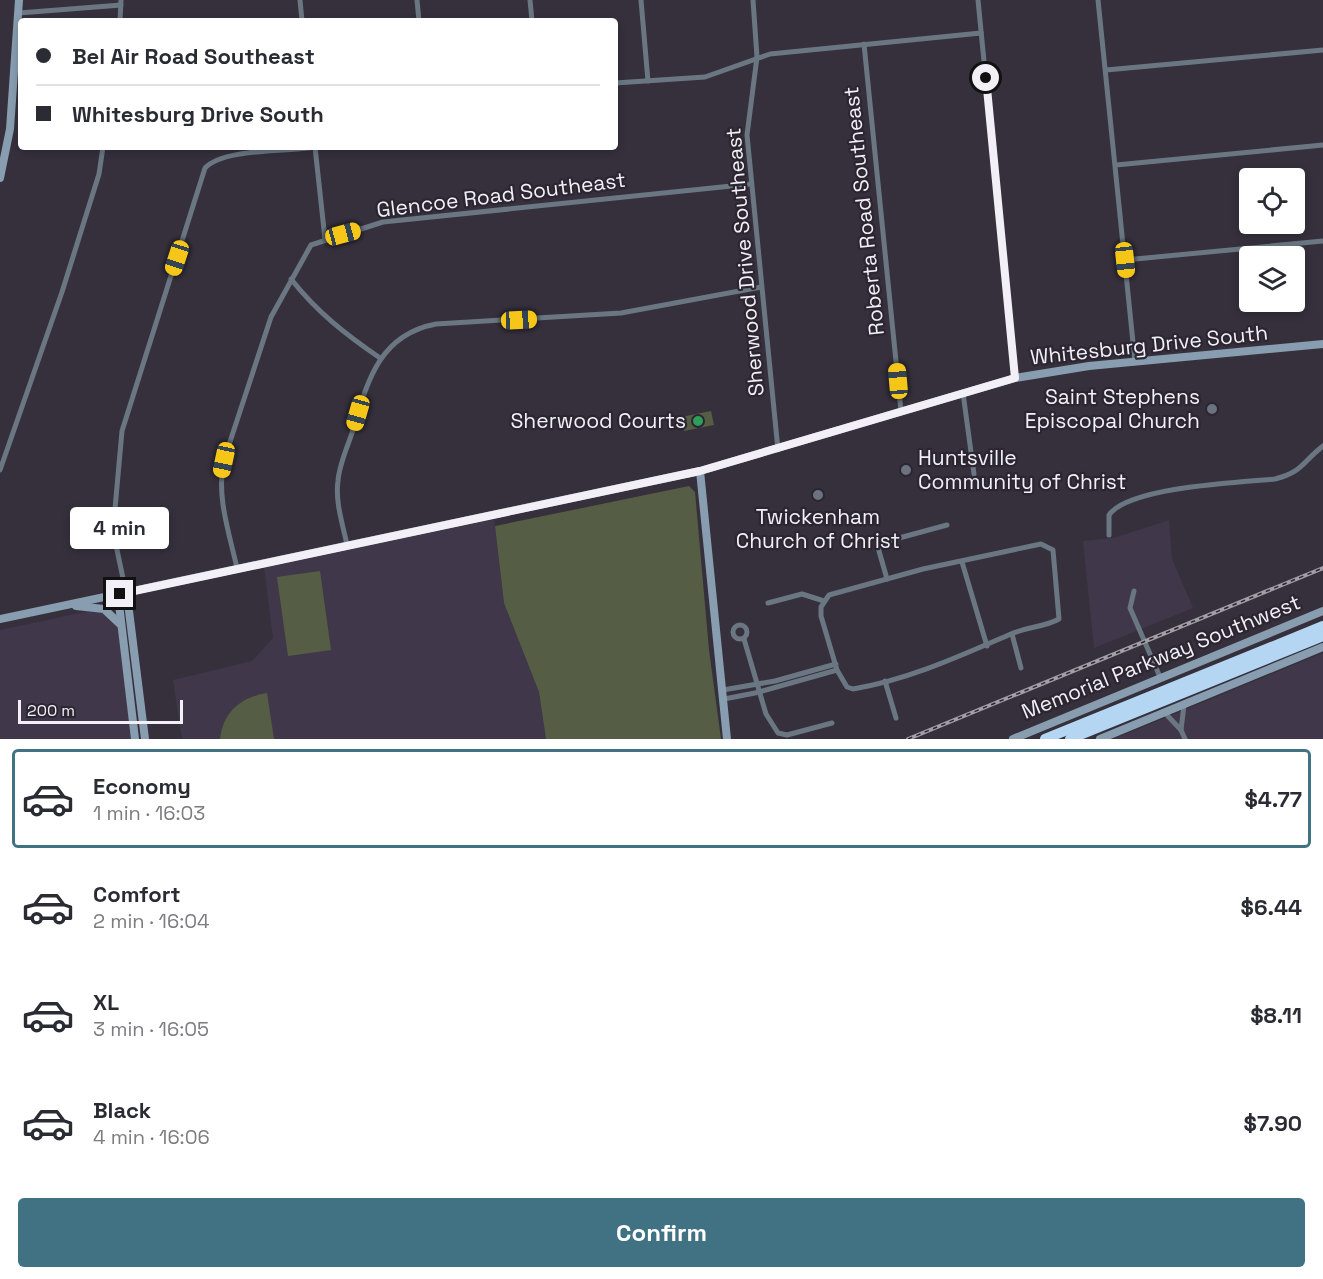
<!DOCTYPE html>
<meta charset="utf-8">
<style>
:root{--surface:#fff;--page:#f2f2f3;--text:#2b2b33;--muted:#7c7c81;--line:#e1e1e2;--accent:#417284}
body{margin:0;font-family:"Space Grotesk",sans-serif;background:var(--page);color:var(--text);height:100vh;display:flex;flex-direction:column;font-size:22px;white-space:nowrap}
*{box-sizing:border-box;margin:0}
p{font-size:20px;color:var(--muted)}
.icon{flex:none;width:33px;height:33px;fill:none;stroke:currentColor;stroke-width:2;stroke-linecap:round;stroke-linejoin:round}
.map{position:relative;height:739px;overflow:hidden}
.panel{display:flex;flex-direction:column;background:var(--surface);flex:1}
.panel>*{flex:none}
.banner{position:absolute;left:18px;top:18px;width:600px;height:132px;border-radius:6px;box-shadow:0 3px 9px #0003;display:grid;align-content:center;height:132px;padding:0 18px;background:var(--surface)}
.buttons{position:absolute;left:1239px;top:168px;display:grid;gap:12px}
.buttons a{display:grid;place-items:center;width:66px;height:66px;border-radius:6px;background:var(--surface);box-shadow:0 3px 9px #0003;font-size:30px}
.scale{position:absolute;left:18px;bottom:15px;width:165px;box-sizing:border-box;padding-left:6px;border:3px solid #f2eff7;border-top:0;font-size:16px;line-height:21px;white-space:nowrap;color:#f2eff7;-webkit-text-stroke:4px #2b2631;paint-order:stroke}
.end{position:absolute;width:27px;height:27px;margin:-14px;border:8px solid #f2eff7;background:#111;box-shadow:0 0 0 3px #111}
.from{border-radius:50%}
.bubble{position:absolute;height:42px;border-radius:6px;background:var(--surface);box-shadow:0 3px 9px #0003;font-size:20px;font-weight:700;line-height:42px;text-align:center}
.car{position:absolute;width:18px;height:36px;margin:-18px -9px;border-radius:8px;box-shadow:0 0 4px 2px #0007;background:linear-gradient(#f5c518 24%,#345 0 40%,#f5c518 0 76%,#345 0 86%,#f5c518 0)}
.banner b{display:flex;align-items:center;gap:21px;height:57px;font-size:22px}
.banner b+b{border-top:2px solid var(--line)}
.banner i{width:15px;height:15px;background:var(--text)}
ul{padding:10px 0 0;list-style:none}
li{display:flex;align-items:center;gap:18px;height:99px;margin:0 12px 9px;padding:0 6px;border:3px solid transparent;border-radius:6px}
li div{flex:1}
li b{display:block;font-size:22px}
li em{font-style:normal;font-weight:700}
li.on{border-color:var(--accent)}
li>.icon{width:54px;height:54px;stroke-width:1.5}
.button{display:flex;gap:12px;margin-top:auto;padding:12px 18px}
.button a{flex:1;height:69px;border-radius:6px;background:var(--accent);color:#fff;font-size:24px;font-weight:700;line-height:69px;text-align:center}
.map>svg:first-child{display:block}
.built{fill:#40384a}
.green{fill:#565d45}
.lines{fill:none;stroke-linecap:round;stroke-linejoin:round}
.street{stroke:#6a7783;stroke-width:5}
.secondary{stroke:#889eb0;stroke-width:8}
.highway{stroke:#b4d6f3;stroke-width:10}
.rail-casing{stroke:#a29ea8;stroke-width:4}
.rail{stroke:#2b2631;stroke-width:1.5;stroke-dasharray:4.5;stroke-linecap:butt}
.route{stroke:#f2eff7;stroke-width:8}
.worship-dot{fill:#6b7280;stroke:#2b2631;stroke-width:2}
.leisure-dot{fill:#2e9e5b;stroke:#2b2631;stroke-width:2}
.labels{text-anchor:middle;stroke-width:4.5;stroke-linejoin:round;paint-order:stroke}
.street-label{font-size:21px;fill:#f2eff7;stroke:#2b2631}
.poi-label{font-size:21px;fill:#f2eff7;stroke:#2b2631;text-anchor:end}
</style>
<div class="map">
<svg width="1323" height="739" viewBox="0 0 1323 739">
<rect width="100%" height="100%" fill="#35303c"/>
<g class="built">
<path d="M494 519 504 603 539 692 546 739H182L173 680 252 661 273 638 264 567Z"/>
<path d="M1169 520 1172 559 1193 608 1094 648 1083 541 1114 538Z"/>
<path d="M99 609 118 626 132 739H0V630Z"/>
<path d="M1323 653V739H1114Z"/>
</g>
<g class="green">
<path d="M711 411 714 425 684 431 681 417Z"/>
<path d="M689 486 695 492 709 650 721 739H546L539 692 504 603 495 526Z"/>
<path d="M320 571 331 650 288 656 277 577Z"/>
<path d="M267 693 274 739H220C223 712 241 697 267 693Z"/>
</g>
<g class="lines">
<g class="street">
<path d="M300 0 302 21"/>
<path d="M417 0 419 21"/>
<path d="M530 0 532 21"/>
<path d="M641 0 648 81"/>
<path d="M753 0 757 57 747 135 778 450"/>
<path d="M978 0 1015 378"/>
<path d="M1098 0 1135 362"/>
<path d="M19 13 121 5"/>
<path d="M120 21 121 0"/>
<path d="M864 44 901 411"/>
<path d="M1106 70 1323 50"/>
<path d="M615 83 705 77 770 54 981 33"/>
<path d="M315 147 325 239"/>
<path d="M1116 165 1323 145"/>
<path d="M1125 260 1323 241"/>
<path d="M291 279C317 312 345 334 380 358"/>
<path d="M963 393 974 474"/>
<path d="M0 470 62 292 99 174 103 147"/>
<path d="M1109 535V515C1128 487 1241 482 1275 479 1303 472 1302 462 1323 446"/>
<path d="M1041 544 1053 550 1059 619C1045 627 1026 627 1011 634 960 656 908 680 853 689L847 687 837 670 821 616V607L829 595 923 569Z"/>
<path d="M347 545C343 525 335 502 338 481 339 465 347 448 352 433 367 383 378 335 436 324L621 313 761 287"/>
<path d="M962 562 987 646"/>
<path d="M237 568C229 532 216 496 224 460L271 317 311 245 383 222 751 184"/>
<path d="M887 579 877 544 947 525"/>
<path d="M1134 591 1130 608 1160 677"/>
<path d="M120 594 124 583 113 531 122 431 205 168C224 148 287 152 315 147"/>
<path d="M768 603 802 594 824 601"/>
<circle cx="740" cy="632" r="7"/>
<path d="M1012 634 1021 668"/>
<path d="M744 639 766 714 778 733 787 735 832 723"/>
<path d="M885 681 896 718"/>
<path d="M723 690 775 681 836 664"/>
<path d="M724 699 755 693 837 670"/>
<path d="M1165 713 1181 730 1185 739"/>
<path d="M1181 730 1184 705"/>
</g>
<g class="secondary">
<path d="M0 178 10 129 19 0"/>
<path d="M700 471 727 739"/>
<path d="M120 594 128 603 145 739"/>
<path d="M120 594 119 604 135 739"/>
<path d="M76 606 104 609 120 624"/>
<path d="M0 619 700 471 1015 378 1089 366 1323 344"/>
<path d="M1013 739 1323 611"/>
<path d="M1100 739 1323 647"/>
</g>
<g class="highway">
<path d="M1045 739 1323 626"/>
<path d="M1070 739 1323 636"/>
</g>
<g class="rail-casing">
<path id="rail" d="M908 739 1323 568"/>
</g>
<use href="#rail" class="rail"/>
</g>
<g class="lines">
<path class="route" d="M120 594 700 471 1015 378 986 78"/>
</g>
<g class="worship-dot">
<circle cx="1212" cy="409" r="6"/>
<circle cx="906" cy="470" r="6"/>
<circle cx="818" cy="495" r="6"/>
</g>
<circle class="leisure-dot" cx="698" cy="421" r="6"/>
<g class="labels">
<g class="street-label">
<text transform="translate(501 195) rotate(-7)" y="7">Glencoe Road Southeast</text>
<text transform="translate(864 211) rotate(-96)" y="7">Roberta Road Southeast</text>
<text transform="translate(745 262) rotate(-95)" y="7">Sherwood Drive Southeast</text>
<text transform="translate(1149 345) rotate(-6)" y="7">Whitesburg Drive South</text>
<text transform="translate(1161 657) rotate(-22)" y="7">Memorial Parkway Southwest</text>
</g>
<g class="poi-label">
<text x="1200" y="404">Saint Stephens<tspan x="1200" dy="24">Episcopal Church</tspan></text>
<text x="686" y="428">Sherwood Courts</text>
<text x="918" y="465" text-anchor="start">Huntsville<tspan x="918" dy="24">Community of Christ</tspan></text>
<text x="818" y="524" text-anchor="middle">Twickenham<tspan x="818" dy="24">Church of Christ</tspan></text>
</g>
</g>
</svg>
<div class="buttons">
<a><svg class="icon" aria-label="locate" viewBox="0 0 24 24"><circle cx="12" cy="12" r="6"/><path d="M12 2v4M12 18v4M2 12h4M18 12h4"/></svg></a>
<a><svg class="icon" aria-label="layers" viewBox="0 0 24 24"><path d="M12 4l9 5-9 5-9-5zM3 14l9 5 9-5"/></svg></a>
</div>
<div class="scale">200 m</div>
<i class="end from" style="left:986px;top:78px"></i>
<i class="end" style="left:120px;top:594px"></i>
<div class="bubble" style="left:70px;top:507px;width:99px">4 min</div>
<i class="car" style="left:343px;top:234px;rotate:75deg"></i>
<i class="car" style="left:177px;top:258px;rotate:198deg"></i>
<i class="car" style="left:1125px;top:260px;rotate:174deg"></i>
<i class="car" style="left:519px;top:320px;rotate:87deg"></i>
<i class="car" style="left:898px;top:381px;rotate:355deg"></i>
<i class="car" style="left:358px;top:413px;rotate:196deg"></i>
<i class="car" style="left:224px;top:460px;rotate:192deg"></i>
<div class="banner">
<b><i class="from"></i>Bel Air Road Southeast</b>
<b><i></i>Whitesburg Drive South</b>
</div>
</div>
<section class="panel">
<ul>
<li class="on"><svg class="icon" aria-label="car" viewBox="0 0 24 24"><path d="M5 17H2v-5l4-1 3-4h7l3 4 3 1v5h-3M9 17h6M6 11h13"/><circle cx="7" cy="17" r="2"/><circle cx="17" cy="17" r="2"/></svg><div><b>Economy</b><p>1 min · 16:03</p></div><em>$4.77</em></li>
<li><svg class="icon" aria-label="car" viewBox="0 0 24 24"><path d="M5 17H2v-5l4-1 3-4h7l3 4 3 1v5h-3M9 17h6M6 11h13"/><circle cx="7" cy="17" r="2"/><circle cx="17" cy="17" r="2"/></svg><div><b>Comfort</b><p>2 min · 16:04</p></div><em>$6.44</em></li>
<li><svg class="icon" aria-label="car" viewBox="0 0 24 24"><path d="M5 17H2v-5l4-1 3-4h7l3 4 3 1v5h-3M9 17h6M6 11h13"/><circle cx="7" cy="17" r="2"/><circle cx="17" cy="17" r="2"/></svg><div><b>XL</b><p>3 min · 16:05</p></div><em>$8.11</em></li>
<li><svg class="icon" aria-label="car" viewBox="0 0 24 24"><path d="M5 17H2v-5l4-1 3-4h7l3 4 3 1v5h-3M9 17h6M6 11h13"/><circle cx="7" cy="17" r="2"/><circle cx="17" cy="17" r="2"/></svg><div><b>Black</b><p>4 min · 16:06</p></div><em>$7.90</em></li>
</ul>
<div class="button"><a>Confirm</a></div>
</section>
